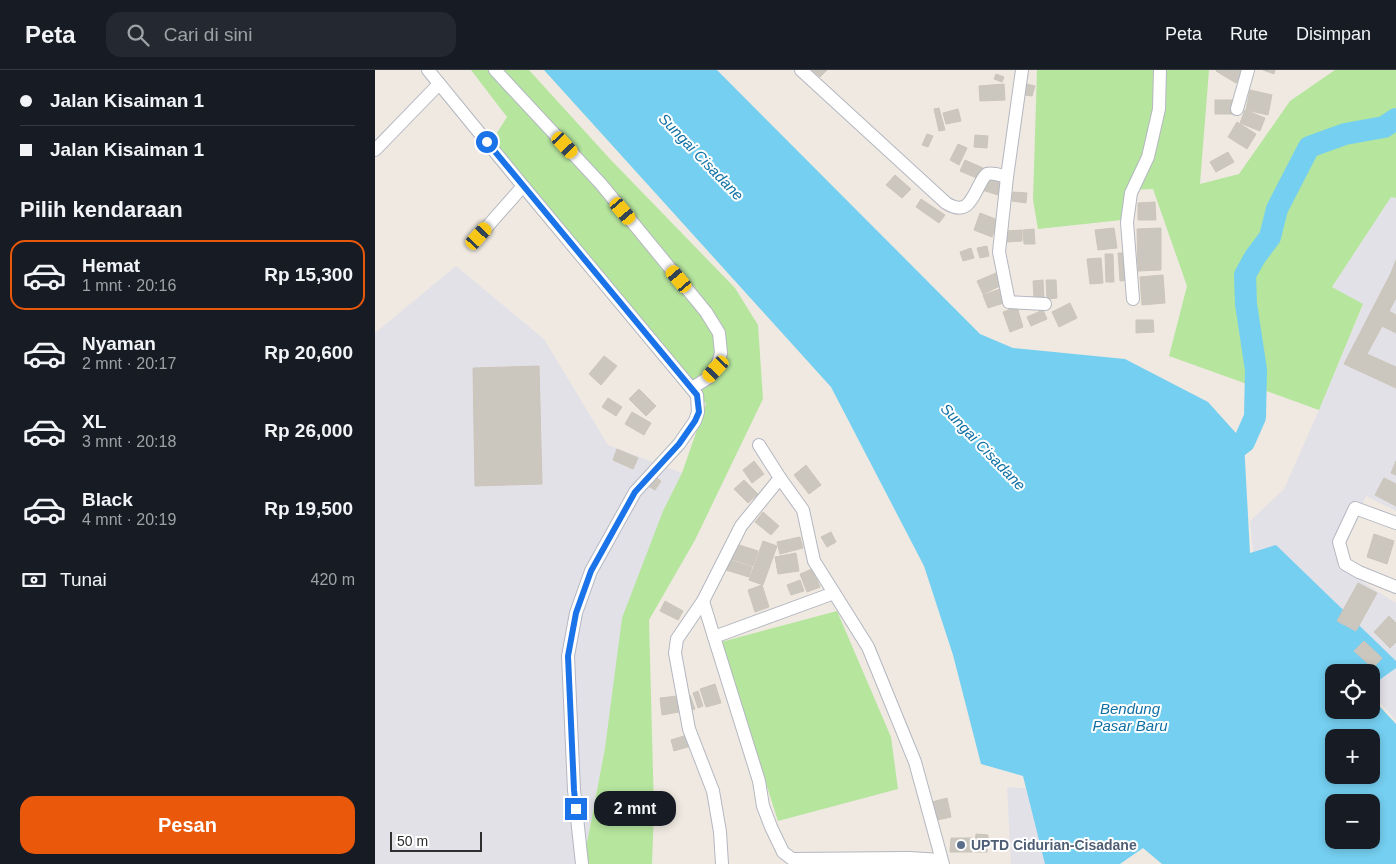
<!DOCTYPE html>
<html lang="id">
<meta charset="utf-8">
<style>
:root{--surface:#171b24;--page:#242831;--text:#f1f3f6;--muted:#9ea1a6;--line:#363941;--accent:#ea580c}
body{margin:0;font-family:Helvetica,sans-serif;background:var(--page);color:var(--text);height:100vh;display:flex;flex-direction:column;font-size:19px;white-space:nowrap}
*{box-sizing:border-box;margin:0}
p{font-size:16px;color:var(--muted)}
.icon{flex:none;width:28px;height:28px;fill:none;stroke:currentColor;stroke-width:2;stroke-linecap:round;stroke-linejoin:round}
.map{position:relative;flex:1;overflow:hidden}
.sheet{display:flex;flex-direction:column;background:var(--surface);width:375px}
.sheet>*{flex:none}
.guide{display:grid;align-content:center;height:110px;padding:0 20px;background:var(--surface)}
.controls{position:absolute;left:950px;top:594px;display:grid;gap:10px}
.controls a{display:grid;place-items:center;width:55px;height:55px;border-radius:10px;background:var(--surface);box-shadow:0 2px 8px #0003;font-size:25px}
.scale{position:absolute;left:15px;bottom:12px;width:92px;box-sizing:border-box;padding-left:5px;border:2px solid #2e2e2e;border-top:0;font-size:14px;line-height:18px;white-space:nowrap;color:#2e2e2e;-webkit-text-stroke:4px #fff;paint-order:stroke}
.end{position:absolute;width:22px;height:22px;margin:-11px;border:6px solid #1a73e8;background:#fff;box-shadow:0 0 0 2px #fff}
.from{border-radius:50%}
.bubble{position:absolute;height:35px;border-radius:15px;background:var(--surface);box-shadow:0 2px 8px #0003;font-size:16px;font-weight:700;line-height:35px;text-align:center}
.car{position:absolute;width:15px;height:30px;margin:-15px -8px;border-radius:6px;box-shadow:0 0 4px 1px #0007;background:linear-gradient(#f5c518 24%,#345 0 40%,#f5c518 0 76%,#345 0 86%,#f5c518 0)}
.guide b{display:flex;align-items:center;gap:18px;height:48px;font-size:19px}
.guide b+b{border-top:1px solid var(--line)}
.guide i{width:12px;height:12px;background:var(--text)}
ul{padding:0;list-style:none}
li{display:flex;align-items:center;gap:15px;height:70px;margin:0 10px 8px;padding:0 10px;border:2px solid transparent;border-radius:15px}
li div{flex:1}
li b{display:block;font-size:19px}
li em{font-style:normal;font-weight:700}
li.active{border-color:var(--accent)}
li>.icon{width:45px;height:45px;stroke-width:1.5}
h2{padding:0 20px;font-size:22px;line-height:60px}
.pay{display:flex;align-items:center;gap:12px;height:55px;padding:0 20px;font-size:19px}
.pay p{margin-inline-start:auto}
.action{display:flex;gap:10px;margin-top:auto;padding:10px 20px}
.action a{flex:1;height:58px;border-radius:15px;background:var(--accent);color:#fff;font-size:20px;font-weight:700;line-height:58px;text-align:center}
header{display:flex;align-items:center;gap:30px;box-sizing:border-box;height:70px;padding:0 25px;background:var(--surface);border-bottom:1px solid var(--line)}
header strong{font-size:24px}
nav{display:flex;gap:28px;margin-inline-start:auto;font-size:18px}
.search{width:350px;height:45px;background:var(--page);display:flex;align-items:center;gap:12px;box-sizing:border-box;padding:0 18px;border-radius:15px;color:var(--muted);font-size:19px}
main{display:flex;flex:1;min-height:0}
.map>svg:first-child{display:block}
.industrial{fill:#e3e1e8}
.green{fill:#b6e59e}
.water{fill:#75cff0;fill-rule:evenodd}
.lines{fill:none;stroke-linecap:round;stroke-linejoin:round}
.river{stroke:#75cff0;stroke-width:22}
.building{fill:#cbc7bf;stroke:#cbc5ba}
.minor-casing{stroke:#b4b7c1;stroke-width:14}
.minor{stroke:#fff;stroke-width:12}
.route{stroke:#1a73e8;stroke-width:6}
.service-dot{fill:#5c6f8a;stroke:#fff;stroke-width:2}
.labels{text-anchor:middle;stroke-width:4;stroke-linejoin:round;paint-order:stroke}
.service-label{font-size:14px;font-weight:bold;fill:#4e5e75;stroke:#fff;text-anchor:start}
.water-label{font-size:15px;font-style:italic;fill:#0d6fa3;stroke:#fff}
</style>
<header>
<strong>Peta</strong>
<div class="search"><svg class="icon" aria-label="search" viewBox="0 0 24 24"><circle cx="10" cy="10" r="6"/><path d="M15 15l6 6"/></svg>Cari di sini</div>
<nav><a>Peta</a><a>Rute</a><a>Disimpan</a></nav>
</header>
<main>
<section class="sheet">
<div class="guide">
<b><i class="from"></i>Jalan Kisaiman 1</b>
<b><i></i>Jalan Kisaiman 1</b>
</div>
<h2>Pilih kendaraan</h2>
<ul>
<li class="active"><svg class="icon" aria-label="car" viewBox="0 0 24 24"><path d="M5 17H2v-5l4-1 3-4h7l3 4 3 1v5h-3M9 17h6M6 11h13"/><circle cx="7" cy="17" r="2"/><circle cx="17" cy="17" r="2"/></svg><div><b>Hemat</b><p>1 mnt · 20:16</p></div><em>Rp 15,300</em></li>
<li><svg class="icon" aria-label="car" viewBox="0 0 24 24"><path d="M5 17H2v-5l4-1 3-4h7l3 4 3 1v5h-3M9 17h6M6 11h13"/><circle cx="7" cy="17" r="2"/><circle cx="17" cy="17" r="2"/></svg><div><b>Nyaman</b><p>2 mnt · 20:17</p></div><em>Rp 20,600</em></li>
<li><svg class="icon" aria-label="car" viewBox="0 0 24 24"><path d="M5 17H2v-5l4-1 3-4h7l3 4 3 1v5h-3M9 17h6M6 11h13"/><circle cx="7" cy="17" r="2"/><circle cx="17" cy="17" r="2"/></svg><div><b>XL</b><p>3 mnt · 20:18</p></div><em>Rp 26,000</em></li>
<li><svg class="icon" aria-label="car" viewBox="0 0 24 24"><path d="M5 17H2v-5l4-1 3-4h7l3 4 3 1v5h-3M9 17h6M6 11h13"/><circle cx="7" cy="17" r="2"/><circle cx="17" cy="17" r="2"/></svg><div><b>Black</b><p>4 mnt · 20:19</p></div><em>Rp 19,500</em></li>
</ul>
<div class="pay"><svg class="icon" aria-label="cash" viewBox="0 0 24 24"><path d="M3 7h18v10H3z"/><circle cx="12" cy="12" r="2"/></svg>Tunai<p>420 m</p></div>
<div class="action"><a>Pesan</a></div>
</section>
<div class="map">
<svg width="1021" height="794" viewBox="0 0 1021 794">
<rect width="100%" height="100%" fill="#efe9e1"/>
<g class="industrial">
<path d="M1016 127 1021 128V441L991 426 962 496 1021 533V650L996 623V602L880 499 875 451 909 419 944 340 988 235 957 217Z"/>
<path d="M81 196 169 269 233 375 307 403 288 441 230 678 208 794H0V263Z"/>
<path d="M632 717 687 722 734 794H636Z"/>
</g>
<g class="green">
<path d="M96 0H154L235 89 360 218 383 255 388 329 320 470 274 550 279 741 277 794H208L230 678 247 548 288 441 307 403 331 334 113 77 132 47Z"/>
<path d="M662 0H834L825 114 864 104 915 31 960 0H1021V128L1016 127 957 217 988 234 944 340 794 286 812 216 778 119 753 120 756 149 663 159 658 130Z"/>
<path d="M462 541 516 667 523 719 403 751 346 572Z"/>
</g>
<path class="water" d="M169 0H342L605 264 638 278 750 289 833 332 869 372 875 483 901 475 1021 591V598L996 616V602H959V640H996V627L1021 654V794H787L768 778 745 794H670L648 706 606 694 578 585 549 496 456 317ZM959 668H996V705H959ZM959 732H996V770H959Z"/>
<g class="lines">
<path class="river" d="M845 390 869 372 880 347 881 300 871 234 870 205 880 187 895 167 902 139 934 77 970 64 1009 57 1021 49"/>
</g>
<g class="building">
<path d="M437 0H452L445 7Z"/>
<path d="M842 0H864L868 2 861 13 841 1Z"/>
<path d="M888 0H900L899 4Z"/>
<path d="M621 4 629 7 627 12 619 9Z"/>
<path d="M647 13 660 16 657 26 644 24Z"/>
<path d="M629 14 630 30 605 31 604 16Z"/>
<path d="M875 20 897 25 893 45 871 40Z"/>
<rect x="840" y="30" width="18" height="14"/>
<path d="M564 38 570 60 564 61 559 39Z"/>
<path d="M583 39 586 51 571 54 568 43Z"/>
<path d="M870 40 890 48 885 61 865 53Z"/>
<path d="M862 52 881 64 872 79 853 67Z"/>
<path d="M552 64 558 66 553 77 547 75Z"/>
<path d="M600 65 613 66 612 78 599 77Z"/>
<path d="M583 74 592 78 584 95 575 90Z"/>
<path d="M853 82 859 92 841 102 835 92Z"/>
<path d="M590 90 608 98 604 109 585 101Z"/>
<path d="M520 105 536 119 527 128 511 115Z"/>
<path d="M610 108 627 112 623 125 607 120Z"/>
<path d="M638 122 652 123 651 133 637 131Z"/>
<path d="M546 129 570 145 564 153 541 137Z"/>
<path d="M780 132 781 150H763V133Z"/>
<path d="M605 143 623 150 617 167 599 160Z"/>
<path d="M739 158 742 178 723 180 720 160Z"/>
<path d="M786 158V200L763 201 762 159Z"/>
<path d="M659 159 660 174H649L648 160Z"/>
<path d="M647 160V171L632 172 631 161Z"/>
<path d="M612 176 614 186 605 188 602 178Z"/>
<path d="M596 178 599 188 588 191 585 182Z"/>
<path d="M743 183H752L754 210 745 211Z"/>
<path d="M730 184H738L739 212H731Z"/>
<path d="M726 188 728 213 715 214 712 189Z"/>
<path d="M1021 190V228L1014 241 1021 245V263L1007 256 992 284 1021 297V318L969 294 1016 203Z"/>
<path d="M621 203 627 215 608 224 602 211Z"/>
<path d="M788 205 790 233 767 235 765 207Z"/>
<path d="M668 210 669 228H659L658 211Z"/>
<path d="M671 210H681L682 228 672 229Z"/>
<path d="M628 218 632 232 613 238 608 225Z"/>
<path d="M695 233 702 248 684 257 677 242Z"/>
<path d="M642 237 648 257 635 262 628 242Z"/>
<path d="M668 240 672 249 656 256 652 247Z"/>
<path d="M761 250H778L779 262 761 263Z"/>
<path d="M229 286 242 296 226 315 214 304Z"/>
<path d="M164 296 167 414 100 416 98 298Z"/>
<path d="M264 319 281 336 271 346 254 329Z"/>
<path d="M233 328 247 337 241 346 227 337Z"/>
<path d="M257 342 276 353 269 365 250 354Z"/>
<path d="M242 379 263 388 258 399 238 390Z"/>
<path d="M379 391 389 404 377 413 368 400Z"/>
<path d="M1021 391V405L1016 403Z"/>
<path d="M431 395 446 415 434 424 419 405Z"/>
<path d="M276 405 286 411 280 420 270 414Z"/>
<path d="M1009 408 1021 414V436L1000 425Z"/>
<path d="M369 410 383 424 373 433 359 419Z"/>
<path d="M388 442 404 456 396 465 380 452Z"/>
<path d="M456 462 461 472 452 477 446 467Z"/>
<path d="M999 464 1019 471 1012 494 992 487Z"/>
<path d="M425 467 428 478 405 484 402 472Z"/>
<path d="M388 471 402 476 388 515 374 510Z"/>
<path d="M361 474 383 481 378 496 356 489Z"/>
<path d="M421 483 424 501 403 504 400 487Z"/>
<path d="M355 490 377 497 374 507 351 500Z"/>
<path d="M437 499 445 517 432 522 425 504Z"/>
<path d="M425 510 429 521 416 525 412 515Z"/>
<path d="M983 513 1002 523 981 561 962 551Z"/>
<path d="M387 515 394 537 380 542 373 520Z"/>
<path d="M290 531 308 541 303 550 285 541Z"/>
<path d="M1014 546 1021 553V572L1015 578 999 562Z"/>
<path d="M989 571 1007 588 998 598 979 581Z"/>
<path d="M340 614 346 633 331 637 325 619Z"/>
<path d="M323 621 328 636 323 638 318 623Z"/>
<path d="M315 625 320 639 313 641 309 627Z"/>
<path d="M302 626 304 642 287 645 285 628Z"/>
<path d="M312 665 316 676 299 681 296 670Z"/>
<path d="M572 728 576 747 562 750 557 732Z"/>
<path d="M601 764 613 765 612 782H600Z"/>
<path d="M576 768H597V782H575Z"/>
</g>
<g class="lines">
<g class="minor-casing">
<g id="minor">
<path d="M53 0 148 116 322 325 323 342 320 351 304 374 260 422 216 501 201 543 193 586 199 720 207 794"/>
<path d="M120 0 226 114 331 242 344 263 346 283 341 299 333 308 317 318"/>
<path d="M426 0 571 133C592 146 596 130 605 114 607 110 609 106 612 104 618 102 627 106 632 107"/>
<path d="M647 0 632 107 624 182 634 232 670 234"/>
<path d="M862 39 873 0"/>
<path d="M0 80 64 14"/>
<path d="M104 166 148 116"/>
<path d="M758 229 752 152 756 123 773 87 784 39 785 0"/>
<path d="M405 408 428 440 439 491 493 577 540 692 568 794"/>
<path d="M1021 453 980 438 964 472 970 494 984 502 1021 517"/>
<path d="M459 523 339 567 384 711 388 736 396 757 408 782 417 789 534 788 566 790"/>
<path d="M328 531 339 567"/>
<path d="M347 794 345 762 338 721 314 659 300 583 302 569 328 531 366 456 405 408 384 375"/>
</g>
</g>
<use href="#minor" class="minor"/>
</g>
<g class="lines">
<path class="route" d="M112 72 322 325 324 342 320 351 304 374 260 422 216 501 201 543 193 586 199 720 201 739"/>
</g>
<circle class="service-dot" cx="586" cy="775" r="5"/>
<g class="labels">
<g class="service-label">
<text x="596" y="780">UPTD Cidurian-Cisadane</text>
</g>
<g class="water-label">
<text transform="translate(326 87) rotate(46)" y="5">Sungai Cisadane</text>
<text transform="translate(608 377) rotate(46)" y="5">Sungai Cisadane</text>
<text x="755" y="644">Bendung<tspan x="755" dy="17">Pasar Baru</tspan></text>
</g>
</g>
</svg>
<div class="controls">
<a><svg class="icon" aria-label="locate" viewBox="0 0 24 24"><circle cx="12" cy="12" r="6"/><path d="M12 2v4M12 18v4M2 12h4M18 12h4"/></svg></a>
<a>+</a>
<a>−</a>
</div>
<div class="scale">50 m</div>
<i class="end from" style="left:112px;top:72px"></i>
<i class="end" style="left:201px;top:739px"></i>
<div class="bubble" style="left:219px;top:721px;width:82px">2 mnt</div>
<i class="car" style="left:190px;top:75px;rotate:137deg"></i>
<i class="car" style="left:248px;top:141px;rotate:140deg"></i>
<i class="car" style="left:104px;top:166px;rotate:42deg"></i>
<i class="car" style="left:304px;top:209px;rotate:320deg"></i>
<i class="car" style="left:341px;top:299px;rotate:223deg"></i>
</div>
</main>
